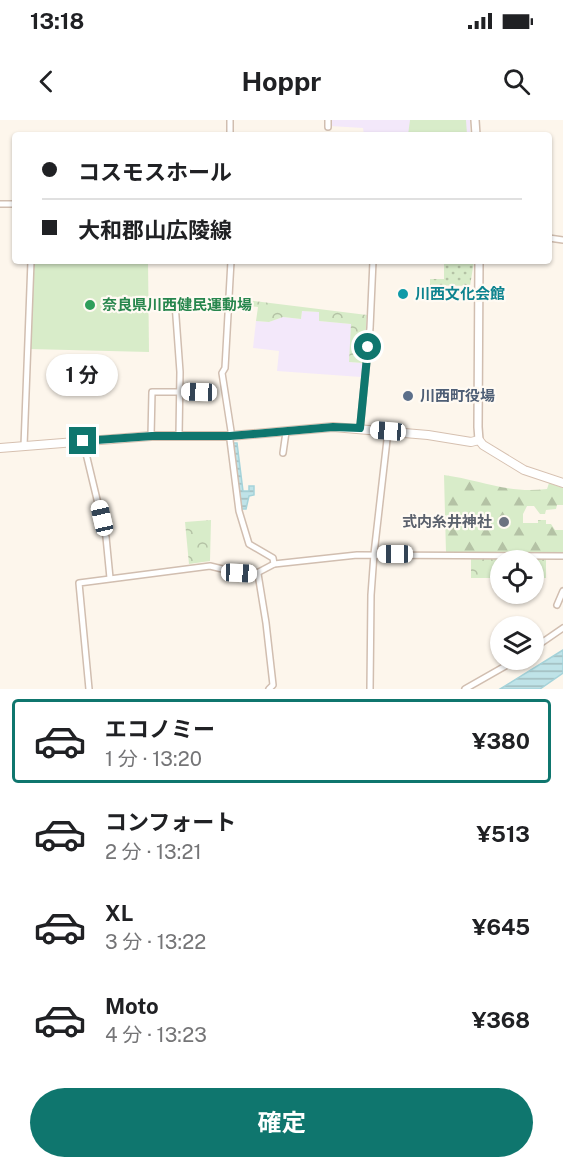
<!DOCTYPE html>
<html lang="ja">
<meta charset="utf-8">
<style>
:root{--surface:#fff;--page:#f2f2f2;--text:#202124;--muted:#757577;--line:#e0e0e0;--accent:#0f766e}
body{margin:0;font-family:"Public Sans","Noto Sans JP",sans-serif;background:var(--page);color:var(--text);height:100vh;display:flex;flex-direction:column;font-size:22px;white-space:nowrap}
*{box-sizing:border-box;margin:0}
p{font-size:20px;color:var(--muted)}
.icon{flex:none;width:33px;height:33px;fill:none;stroke:currentColor;stroke-width:2;stroke-linecap:round;stroke-linejoin:round}
.map{position:relative;height:569px;overflow:hidden}
.panel{display:flex;flex-direction:column;background:var(--surface);flex:1}
.panel>*{flex:none}
.banner{position:absolute;left:12px;top:12px;width:540px;height:132px;border-radius:6px;box-shadow:0 2px 4px #0004;display:grid;align-content:center;height:132px;padding:0 30px;background:var(--surface)}
.buttons{position:absolute;left:490px;top:430px;display:grid;gap:12px}
.buttons a{display:grid;place-items:center;width:54px;height:54px;border-radius:50%;background:var(--surface);box-shadow:0 2px 4px #0004;font-size:30px}
.end{position:absolute;width:27px;height:27px;margin:-14px;border:8px solid #0f766e;background:#fff;box-shadow:0 0 0 3px #fff}
.from{border-radius:50%}
.bubble{position:absolute;height:42px;border-radius:21px;background:var(--surface);box-shadow:0 2px 4px #0004;font-size:20px;font-weight:700;line-height:42px;text-align:center}
.car{position:absolute;width:18px;height:36px;margin:-18px -9px;border-radius:8px;box-shadow:0 0 4px 2px #0007;background:linear-gradient(#fff 24%,#345 0 40%,#fff 0 76%,#345 0 86%,#fff 0)}
.banner b{display:flex;align-items:center;gap:21px;height:57px;font-size:22px}
.banner b+b{border-top:2px solid var(--line)}
.banner i{width:15px;height:15px;background:var(--text)}
ul{padding:10px 0 0;list-style:none}
li{display:flex;align-items:center;gap:18px;height:84px;margin:0 12px 9px;padding:0 18px;border:3px solid transparent;border-radius:6px}
li div{flex:1}
li b{display:block;font-size:22px}
li em{font-style:normal;font-weight:700}
li.current{border-color:var(--accent)}
li>.icon{width:54px;height:54px;stroke-width:1.5}
.button{display:flex;gap:12px;margin-top:auto;padding:12px 30px}
.button a{flex:1;height:69px;border-radius:36px;background:var(--accent);color:#fff;font-size:24px;font-weight:700;line-height:69px;text-align:center}
.status{display:flex;justify-content:space-between;align-items:center;height:42px;padding:0 30px;background:var(--surface);direction:ltr}
.status svg{height:16px;fill:currentColor}
header{display:flex;justify-content:space-between;align-items:center;height:78px;padding:0 30px;background:var(--surface);font-size:27px;font-weight:700}
.map>svg:first-child{display:block}
.education{fill:#f3e8fa}
.grass{fill:#d8ecc9}
.forest{fill:url(#forest-firs)}
.park{fill:url(#park-crowns)}
.garden{fill:url(#garden-dots)}
.water{fill:url(#water-rules);stroke:#a5d3da;stroke-width:1.5}
.lines{fill:none;stroke-linecap:round;stroke-linejoin:round}
.minor-casing{stroke:#d1beb0;stroke-width:8}
.tertiary-casing{stroke:#d1beb0;stroke-width:10}
.secondary-casing{stroke:#d6c0b0;stroke-width:10}
.minor{stroke:#fff;stroke-width:5}
.tertiary{stroke:#fff;stroke-width:7}
.secondary{stroke:#fff;stroke-width:8}
.route{stroke:#0f766e;stroke-width:8}
.culture-dot{fill:#0f9aa8;stroke:#fffaf3;stroke-width:2}
.leisure-dot{fill:#2e9e5b;stroke:#fffaf3;stroke-width:2}
.service-dot{fill:#5c6f8a;stroke:#fffaf3;stroke-width:2}
.worship-dot{fill:#6b7280;stroke:#fffaf3;stroke-width:2}
.labels{text-anchor:middle;stroke-width:4.5;stroke-linejoin:round;paint-order:stroke}
.culture-label{font-size:15px;font-weight:bold;fill:#0d838f;stroke:#fffaf3;text-anchor:start}
.leisure-label{font-size:15px;font-weight:bold;fill:#27864d;stroke:#fffaf3;text-anchor:start}
.service-label{font-size:15px;font-weight:bold;fill:#4e5e75;stroke:#fffaf3;text-anchor:start}
.worship-label{font-size:15px;font-weight:bold;fill:#5b616d;stroke:#fffaf3;text-anchor:end}
</style>
<div class="status"><b>13:18</b><svg viewBox="0 0 49 12"><path d="M0 12V9h3v3zM5 12V6h3v6zM10 12V3h3v9zM15 12V0h3v12zM26 1h20v11H26zM47 4h2v5h-2z"/></svg></div>
<header><svg class="icon" aria-label="back" viewBox="0 0 24 24"><path d="M15 5l-7 7 7 7"/></svg>Hoppr<svg class="icon" aria-label="search" viewBox="0 0 24 24"><circle cx="10" cy="10" r="6"/><path d="M15 15l6 6"/></svg></header>
<div class="map">
<svg width="563" height="569" viewBox="0 0 563 569">
<defs>
<pattern id="forest-firs" width="22" height="20" patternUnits="userSpaceOnUse" patternTransform="scale(1.5)"><rect width="22" height="20" fill="#d8ecc9"/><path d="M5 1l3.5 6h-7zM16 11l3.5 6h-7z" fill="#b4c2a5"/></pattern>
<pattern id="park-crowns" width="20" height="18" patternUnits="userSpaceOnUse" patternTransform="scale(1.5)"><rect width="20" height="18" fill="#d8ecc9"/><path d="M2 6a3 3 0 1 1 6 0M12 15a3 3 0 1 1 6 0" fill="none" stroke="#b4c2a5"/></pattern>
<pattern id="garden-dots" width="8" height="8" patternUnits="userSpaceOnUse" patternTransform="scale(1.5)"><rect width="8" height="8" fill="#d8ecc9"/><path d="M2 2h.1M6 6h.1" fill="none" stroke="#b4c2a5" stroke-width="1.8" stroke-linecap="round"/></pattern>
<pattern id="water-rules" width="6" height="5" patternUnits="userSpaceOnUse" patternTransform="scale(1.5)"><rect width="6" height="5" fill="#bfe3e8"/><path d="M0 2.5h6" fill="none" stroke="#a0bbbe"/></pattern>
</defs>
<rect width="100%" height="100%" fill="#fdf6ec"/>
<g class="education">
<path d="M330 0H470V15H364L363 8 330 6Z"/>
<path d="M302 191 319 192V201L352 204 349 242 363 243 361 257 277 251 279 231 253 228 256 201 269 202 283 197 301 199Z"/>
</g>
<g class="grass">
<path d="M410 0H466L467 15H408Z"/>
<path d="M33 141H148L149 232 29 229Z"/>
</g>
<path class="forest" d="M444 355C481 360 508 374 547 369L549 363 563 368V385H557L556 389 546 390 545 394H540L534 386H527L523 394V403H538V400H546V404H551L555 410H563V433H446Z"/>
<g class="park">
<path d="M231 178 367 195 363 243 349 242 351 204 319 201V192L302 191 301 199 283 197 269 202 256 201 258 187 231 184Z"/>
<path d="M211 400 210 441 189 444 185 402Z"/>
<path d="M471 439H546V458H534V441H501V458H471Z"/>
</g>
<path class="garden" d="M444 141H474L470 166 430 165V159H444Z"/>
<g class="water">
<path d="M232 323H237L243 371H249V366H254V375L249 376 246 389H239Z"/>
<path d="M563 530V553L540 569H500Z"/>
</g>
<g class="lines">
<g class="minor-casing">
<g id="minor">
<path d="M230 0V15"/>
<path d="M328 0V7"/>
<path d="M0 84H15"/>
<path d="M549 118 563 120"/>
<path d="M231 141 225 248 222 253 231 311 230 320 239 391 249 424 273 438 274 444"/>
<path d="M360 308 370 208 373 141"/>
<path d="M151 316 152 272H199"/>
<path d="M179 316 180 252 175 183 229 187"/>
<path d="M83 321 106 417 110 458"/>
<path d="M24 326 31 141"/>
<path d="M283 333 286 312"/>
<path d="M258 454 266 503 273 565 269 569"/>
<path d="M557 485 563 471"/>
<path d="M534 528 563 508"/>
<path d="M89 569 79 463 210 446 239 453 255 454 274 444 357 435 563 436"/>
<path d="M370 569 371 475 374 434 388 311"/>
<path d="M465 569 516 540"/>
</g>
</g>
<g class="tertiary-casing">
<g id="tertiary">
<path d="M475 0 476 15"/>
<path d="M479 141 478 307 479 320"/>
</g>
</g>
<g class="secondary-casing">
<path id="secondary" d="M0 328 151 316H230L333 307 428 315 471 322 479 320 483 325 524 350 563 363"/>
</g>
<use href="#minor" class="minor"/>
<use href="#tertiary" class="tertiary"/>
<use href="#secondary" class="secondary"/>
</g>
<g class="lines">
<path class="route" d="M83 321 152 316H230L333 307 360 308 368 227"/>
</g>
<circle class="culture-dot" cx="403" cy="174" r="6"/>
<circle class="leisure-dot" cx="90" cy="185" r="6"/>
<circle class="service-dot" cx="408" cy="276" r="6"/>
<circle class="worship-dot" cx="504" cy="402" r="6"/>
<g class="labels">
<g class="culture-label">
<text x="415" y="179">川西文化会館</text>
</g>
<g class="leisure-label">
<text x="102" y="190">奈良県川西健民運動場</text>
</g>
<g class="service-label">
<text x="420" y="281">川西町役場</text>
</g>
<g class="worship-label">
<text x="492" y="407">式内糸井神社</text>
</g>
</g>
</svg>
<div class="buttons">
<a><svg class="icon" aria-label="locate" viewBox="0 0 24 24"><circle cx="12" cy="12" r="6"/><path d="M12 2v4M12 18v4M2 12h4M18 12h4"/></svg></a>
<a><svg class="icon" aria-label="layers" viewBox="0 0 24 24"><path d="M12 4l9 5-9 5-9-5zM3 14l9 5 9-5"/></svg></a>
</div>
<i class="end from" style="left:368px;top:227px"></i>
<i class="end" style="left:83px;top:321px"></i>
<div class="bubble" style="left:46px;top:234px;width:72px">1 分</div>
<i class="car" style="left:199px;top:272px;rotate:272deg"></i>
<i class="car" style="left:388px;top:311px;rotate:275deg"></i>
<i class="car" style="left:102px;top:398px;rotate:347deg"></i>
<i class="car" style="left:395px;top:434px;rotate:270deg"></i>
<i class="car" style="left:239px;top:453px;rotate:93deg"></i>
<div class="banner">
<b><i class="from"></i>コスモスホール</b>
<b><i></i>大和郡山広陵線</b>
</div>
</div>
<section class="panel">
<ul>
<li class="current"><svg class="icon" aria-label="car" viewBox="0 0 24 24"><path d="M5 17H2v-5l4-1 3-4h7l3 4 3 1v5h-3M9 17h6M6 11h13"/><circle cx="7" cy="17" r="2"/><circle cx="17" cy="17" r="2"/></svg><div><b>エコノミー</b><p>1 分 · 13:20</p></div><em>¥380</em></li>
<li><svg class="icon" aria-label="car" viewBox="0 0 24 24"><path d="M5 17H2v-5l4-1 3-4h7l3 4 3 1v5h-3M9 17h6M6 11h13"/><circle cx="7" cy="17" r="2"/><circle cx="17" cy="17" r="2"/></svg><div><b>コンフォート</b><p>2 分 · 13:21</p></div><em>¥513</em></li>
<li><svg class="icon" aria-label="car" viewBox="0 0 24 24"><path d="M5 17H2v-5l4-1 3-4h7l3 4 3 1v5h-3M9 17h6M6 11h13"/><circle cx="7" cy="17" r="2"/><circle cx="17" cy="17" r="2"/></svg><div><b>XL</b><p>3 分 · 13:22</p></div><em>¥645</em></li>
<li><svg class="icon" aria-label="car" viewBox="0 0 24 24"><path d="M5 17H2v-5l4-1 3-4h7l3 4 3 1v5h-3M9 17h6M6 11h13"/><circle cx="7" cy="17" r="2"/><circle cx="17" cy="17" r="2"/></svg><div><b>Moto</b><p>4 分 · 13:23</p></div><em>¥368</em></li>
</ul>
<div class="button"><a>確定</a></div>
</section>
